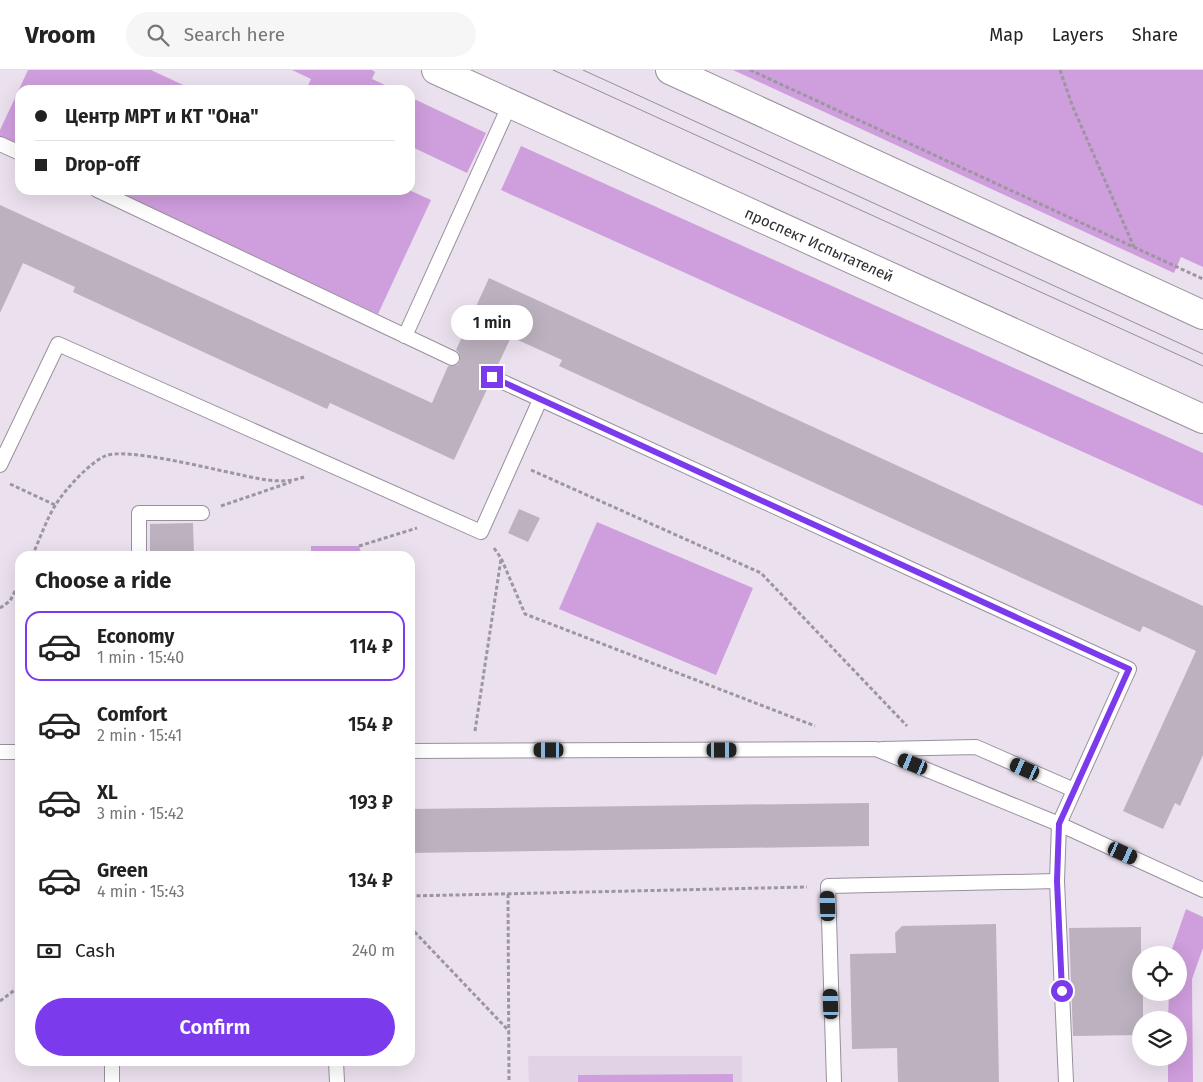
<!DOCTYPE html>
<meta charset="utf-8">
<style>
:root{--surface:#fff;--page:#f6f6f6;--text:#222;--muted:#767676;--line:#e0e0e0;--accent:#7c3aed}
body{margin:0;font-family:"Fira Sans",sans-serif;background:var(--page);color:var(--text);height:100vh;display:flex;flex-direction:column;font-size:19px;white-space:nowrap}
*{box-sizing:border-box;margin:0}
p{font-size:16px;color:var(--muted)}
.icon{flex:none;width:28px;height:28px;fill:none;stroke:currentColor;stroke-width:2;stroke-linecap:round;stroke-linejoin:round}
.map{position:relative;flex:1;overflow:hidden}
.drawer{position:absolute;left:15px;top:481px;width:400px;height:515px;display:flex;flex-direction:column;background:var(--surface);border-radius:15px;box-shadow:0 5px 20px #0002}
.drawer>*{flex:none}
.hud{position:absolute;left:15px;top:15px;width:400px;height:110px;border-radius:15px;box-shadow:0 5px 20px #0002;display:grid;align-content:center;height:110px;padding:0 20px;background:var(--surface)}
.tools{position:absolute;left:1132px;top:876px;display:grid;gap:10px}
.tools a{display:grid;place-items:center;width:55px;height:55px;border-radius:50%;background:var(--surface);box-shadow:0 5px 20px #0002;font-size:25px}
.end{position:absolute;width:22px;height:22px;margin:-11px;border:6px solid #7c3aed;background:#fff;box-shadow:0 0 0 2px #fff}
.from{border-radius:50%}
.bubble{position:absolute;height:35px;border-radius:18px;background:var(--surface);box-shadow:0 5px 20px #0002;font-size:16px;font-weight:600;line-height:35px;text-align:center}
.car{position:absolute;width:15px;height:30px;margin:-15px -8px;border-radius:6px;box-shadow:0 0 4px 1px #0007;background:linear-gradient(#222 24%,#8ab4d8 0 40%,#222 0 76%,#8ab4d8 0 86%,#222 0)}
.hud b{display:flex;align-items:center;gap:18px;height:48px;font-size:19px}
.hud b+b{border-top:1px solid var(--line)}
.hud i{width:12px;height:12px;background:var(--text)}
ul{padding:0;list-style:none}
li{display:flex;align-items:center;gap:15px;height:70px;margin:0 10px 8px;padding:0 10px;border:2px solid transparent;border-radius:15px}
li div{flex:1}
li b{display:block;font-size:19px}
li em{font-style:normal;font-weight:600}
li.on{border-color:var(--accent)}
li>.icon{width:45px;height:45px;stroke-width:1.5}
h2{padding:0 20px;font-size:22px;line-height:60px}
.pay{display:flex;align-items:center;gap:12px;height:55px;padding:0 20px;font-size:19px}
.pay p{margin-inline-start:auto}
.cta{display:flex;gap:10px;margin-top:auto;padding:10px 20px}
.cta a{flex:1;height:58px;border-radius:30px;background:var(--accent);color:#fff;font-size:20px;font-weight:600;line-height:58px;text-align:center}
header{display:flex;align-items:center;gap:30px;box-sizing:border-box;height:70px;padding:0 25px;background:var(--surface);border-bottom:1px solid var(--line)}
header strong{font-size:24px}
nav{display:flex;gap:28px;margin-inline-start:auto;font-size:18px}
.search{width:350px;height:45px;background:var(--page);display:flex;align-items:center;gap:12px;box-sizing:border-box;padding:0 18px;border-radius:28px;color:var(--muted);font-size:19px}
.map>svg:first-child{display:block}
.built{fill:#e1d3e5}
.green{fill:#cf9edd}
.building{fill:#bcb2bf}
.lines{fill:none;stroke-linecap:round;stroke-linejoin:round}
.lane-casing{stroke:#99909c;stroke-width:16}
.secondary-casing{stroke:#99909c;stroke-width:30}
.path{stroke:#9d959f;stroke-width:3;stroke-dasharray:4 2.5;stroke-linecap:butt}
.lane{stroke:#fff;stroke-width:14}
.secondary{stroke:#fff;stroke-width:28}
.tram{stroke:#958e97;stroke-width:1}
.route{stroke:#7c3aed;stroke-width:6}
.labels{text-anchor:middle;stroke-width:4;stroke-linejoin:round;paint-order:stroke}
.street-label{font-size:15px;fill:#312d32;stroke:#fff}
</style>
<header>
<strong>Vroom</strong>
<div class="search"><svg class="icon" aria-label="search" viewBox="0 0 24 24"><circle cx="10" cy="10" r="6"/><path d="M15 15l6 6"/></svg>Search here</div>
<nav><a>Map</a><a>Layers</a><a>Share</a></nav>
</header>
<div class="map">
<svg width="1203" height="1012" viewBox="0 0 1203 1012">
<rect width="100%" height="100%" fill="#ebe1ee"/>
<path class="built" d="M528 986H742V1012H529Z"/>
<g class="green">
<path d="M28 0H151L194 20H20V78L0 69V60Z"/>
<path d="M292 0H372L375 2 372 9 396 20H306L311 9Z"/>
<path d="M733 0H1203V197L1181 187 1174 203Z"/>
<path d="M410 27 486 63 467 103 410 76Z"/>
<path d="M521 76 1203 383V436L501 120Z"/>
<path d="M110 120H409L431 130 378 244Z"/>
<path d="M597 452 753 518 716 605 559 539Z"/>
<path d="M311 476H359L362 486H311Z"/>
<path d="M1186 839 1203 847V878L1192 909 1193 1012H1168V988H1179V950H1168L1169 923 1179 922V885H1170Z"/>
<path d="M733 1004V1012H578V1005Z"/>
</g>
<g class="building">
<path d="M0 135 432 333 448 296 457 295 460 291 459 283 456 280 489 208 1203 536V685L1180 736 1175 733 1163 759 1123 741 1196 581 1143 556 1140 562 771 393 559 296 562 290 511 267 496 299 491 298 484 303 483 308 489 315 454 390 330 333 327 339 238 298 73 222 75 217 23 193 0 243Z"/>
<path d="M519 439 540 448 528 472 508 463Z"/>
<path d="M193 453 194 486H150V454Z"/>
<path d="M869 733V776L410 783V739Z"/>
<path d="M996 854 999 1012H898L897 978 852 979 850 884 896 883 895 863 902 856Z"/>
<path d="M1141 857V922H1143V950H1141V965L1073 966 1069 858Z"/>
</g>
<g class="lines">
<g class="lane-casing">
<g id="lane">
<path d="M0 74 20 83"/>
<path d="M97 120 452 288"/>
<path d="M405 266 510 34"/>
<path d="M492 307 1129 599 1059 754 1057 811 1066 1012"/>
<path d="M0 395 58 274 481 462 540 330"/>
<path d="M139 486V443H202"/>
<path d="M882 679 976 677 1074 720"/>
<path d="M410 681 876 679 1059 754 1203 820"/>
<path d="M0 682H20"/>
<path d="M112 991V1012"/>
<path d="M336 991 337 1012"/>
<path d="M834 1012 828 816 1057 811"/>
</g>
</g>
<g class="secondary-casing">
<g id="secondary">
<path d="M436 0 1203 349"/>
<path d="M670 0 1203 245"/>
</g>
</g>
<g class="path">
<path d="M750 0 1203 209"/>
<path d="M1060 0 1072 35 1134 177"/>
<path d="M531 400 761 503 907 656"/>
<path d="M10 414 55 435"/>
<path d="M221 436 291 412"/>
<path d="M359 476 417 458"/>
<path d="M494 478 501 488 525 544 815 656"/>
<path d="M32 486C40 469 46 450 56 434 66 419 88 394 105 386 126 377 211 399 237 404 259 409 283 415 304 407"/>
<path d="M0 538 10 531 20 511"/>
<path d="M475 661 501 489"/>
<path d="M508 824 509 1012"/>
<path d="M410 826 807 817"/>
<path d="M410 857 509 961"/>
<path d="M0 931 20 916"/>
</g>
<use href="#lane" class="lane"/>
<use href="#secondary" class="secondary"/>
<g class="tram">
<path d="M553 0 1203 296"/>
<path d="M583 0 1203 284"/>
</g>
</g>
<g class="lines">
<path class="route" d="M492 307 1129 599 1059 754 1057 811 1062 921"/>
</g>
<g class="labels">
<g class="street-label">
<text transform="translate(819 175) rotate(24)" y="5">проспект Испытателей</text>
</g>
</g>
</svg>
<div class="tools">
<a><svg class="icon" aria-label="locate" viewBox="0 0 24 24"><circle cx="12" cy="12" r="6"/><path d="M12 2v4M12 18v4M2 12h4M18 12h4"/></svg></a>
<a><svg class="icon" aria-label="layers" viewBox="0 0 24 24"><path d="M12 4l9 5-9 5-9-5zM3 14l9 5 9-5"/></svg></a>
</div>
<i class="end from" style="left:1062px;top:921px"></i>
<i class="end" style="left:492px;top:307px"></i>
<div class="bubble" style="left:451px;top:235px;width:82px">1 min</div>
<i class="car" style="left:549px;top:680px;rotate:270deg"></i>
<i class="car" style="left:722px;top:680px;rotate:90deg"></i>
<i class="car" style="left:913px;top:694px;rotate:292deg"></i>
<i class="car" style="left:1025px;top:699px;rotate:294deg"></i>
<i class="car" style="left:1123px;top:783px;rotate:114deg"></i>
<i class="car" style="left:828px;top:836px;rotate:358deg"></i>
<i class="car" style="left:831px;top:934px;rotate:358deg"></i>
<div class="hud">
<b><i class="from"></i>Центр МРТ и КТ &quot;Она&quot;</b>
<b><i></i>Drop-off</b>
</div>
<section class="drawer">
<h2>Choose a ride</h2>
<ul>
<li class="on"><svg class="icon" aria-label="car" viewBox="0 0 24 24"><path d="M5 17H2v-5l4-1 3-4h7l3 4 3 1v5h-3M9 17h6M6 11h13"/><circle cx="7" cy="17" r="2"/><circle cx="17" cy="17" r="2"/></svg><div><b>Economy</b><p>1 min · 15:40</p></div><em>114 ₽</em></li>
<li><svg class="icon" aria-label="car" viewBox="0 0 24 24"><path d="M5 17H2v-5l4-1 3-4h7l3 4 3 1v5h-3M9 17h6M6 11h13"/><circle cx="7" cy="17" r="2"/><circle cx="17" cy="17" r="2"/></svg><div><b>Comfort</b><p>2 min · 15:41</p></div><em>154 ₽</em></li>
<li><svg class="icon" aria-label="car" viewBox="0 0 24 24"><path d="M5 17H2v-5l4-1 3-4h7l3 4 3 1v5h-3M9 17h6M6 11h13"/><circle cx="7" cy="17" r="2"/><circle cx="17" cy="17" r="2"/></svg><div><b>XL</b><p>3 min · 15:42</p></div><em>193 ₽</em></li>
<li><svg class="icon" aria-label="car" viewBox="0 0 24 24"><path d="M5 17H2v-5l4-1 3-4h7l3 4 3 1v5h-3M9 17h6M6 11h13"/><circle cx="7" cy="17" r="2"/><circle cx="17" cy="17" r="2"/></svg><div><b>Green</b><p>4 min · 15:43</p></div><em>134 ₽</em></li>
</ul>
<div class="pay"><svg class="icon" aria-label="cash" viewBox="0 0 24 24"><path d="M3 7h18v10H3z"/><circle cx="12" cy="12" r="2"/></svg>Cash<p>240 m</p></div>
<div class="cta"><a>Confirm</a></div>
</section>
</div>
